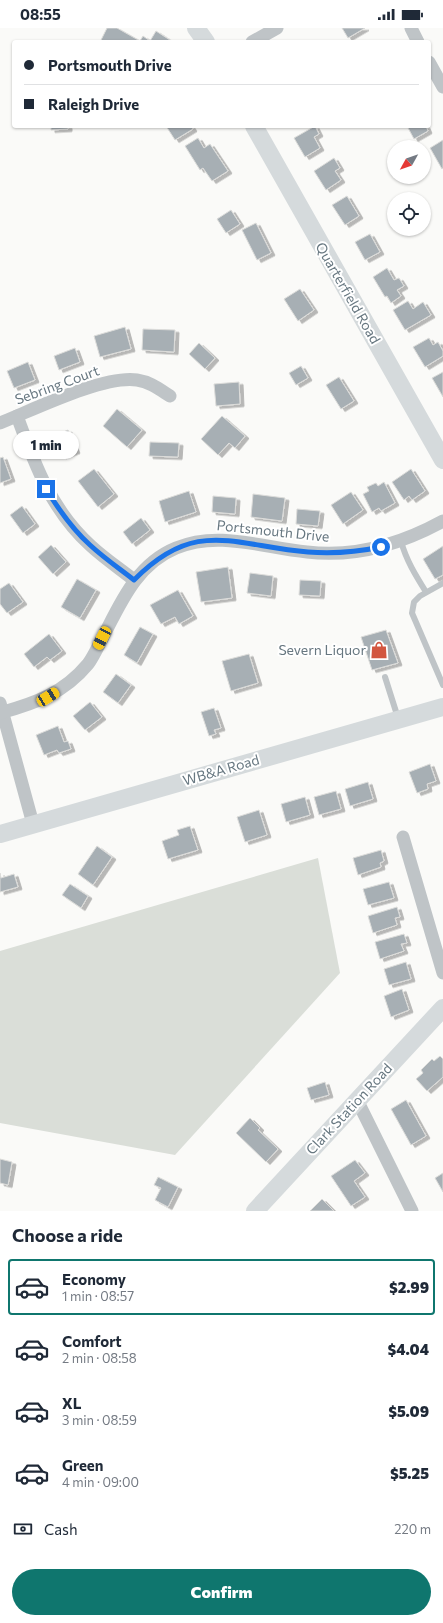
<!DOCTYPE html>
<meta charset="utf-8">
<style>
:root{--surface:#fff;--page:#f2f2f3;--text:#1f2937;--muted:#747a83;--line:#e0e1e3;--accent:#0f766e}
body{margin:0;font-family:Commissioner,sans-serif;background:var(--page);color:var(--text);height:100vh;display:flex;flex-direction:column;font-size:15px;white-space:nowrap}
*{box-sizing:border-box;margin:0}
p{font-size:13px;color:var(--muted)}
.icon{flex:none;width:22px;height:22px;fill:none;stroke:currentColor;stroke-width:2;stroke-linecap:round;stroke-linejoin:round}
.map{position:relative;height:1183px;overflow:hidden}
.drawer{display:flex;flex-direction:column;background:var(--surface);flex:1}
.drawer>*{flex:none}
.top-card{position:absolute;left:12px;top:12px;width:419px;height:88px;border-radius:4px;box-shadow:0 1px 3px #0004;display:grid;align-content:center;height:88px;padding:0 12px;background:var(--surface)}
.needle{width:26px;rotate:230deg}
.buttons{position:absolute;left:387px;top:112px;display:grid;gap:8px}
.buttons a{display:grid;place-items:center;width:44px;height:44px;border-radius:50%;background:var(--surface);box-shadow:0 1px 3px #0004;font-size:20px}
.end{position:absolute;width:18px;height:18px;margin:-9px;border:5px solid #1a73e8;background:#fff;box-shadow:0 0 0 2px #fff}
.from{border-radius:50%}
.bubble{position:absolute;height:28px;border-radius:14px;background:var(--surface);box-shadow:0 1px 3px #0004;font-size:13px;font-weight:800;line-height:28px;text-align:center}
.car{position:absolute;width:12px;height:24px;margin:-12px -6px;border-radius:5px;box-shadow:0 0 3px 1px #0007;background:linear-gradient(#f5c518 24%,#345 0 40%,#f5c518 0 76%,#345 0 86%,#f5c518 0)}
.top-card b{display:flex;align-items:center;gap:14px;height:38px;font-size:15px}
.top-card b+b{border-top:1px solid var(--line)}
.top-card i{width:10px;height:10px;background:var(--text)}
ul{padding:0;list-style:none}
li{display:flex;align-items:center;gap:12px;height:56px;margin:0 8px 6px;padding:0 4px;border:2px solid transparent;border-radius:4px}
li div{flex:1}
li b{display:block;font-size:15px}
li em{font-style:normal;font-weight:800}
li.current{border-color:var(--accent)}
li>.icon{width:36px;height:36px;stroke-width:1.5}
h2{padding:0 12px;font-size:18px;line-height:48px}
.pay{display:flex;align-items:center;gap:10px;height:44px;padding:0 12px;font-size:15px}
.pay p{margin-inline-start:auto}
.cta{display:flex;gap:8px;margin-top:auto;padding:8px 12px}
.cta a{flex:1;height:46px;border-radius:24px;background:var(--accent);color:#fff;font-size:16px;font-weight:800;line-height:46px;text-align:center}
.status{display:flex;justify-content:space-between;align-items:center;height:28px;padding:0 20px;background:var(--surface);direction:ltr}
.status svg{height:11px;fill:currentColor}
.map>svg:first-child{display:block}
.green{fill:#daded8}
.building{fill:#a7afb4;stroke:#dcdcda;filter:url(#shadow)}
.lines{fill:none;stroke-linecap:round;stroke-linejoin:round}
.lane{stroke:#bfc4c7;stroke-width:6}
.street{stroke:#bfc4c7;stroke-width:13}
.secondary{stroke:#d5dadc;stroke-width:18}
.route{stroke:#1a73e8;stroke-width:5}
.labels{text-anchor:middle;stroke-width:4;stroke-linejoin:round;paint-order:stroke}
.street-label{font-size:14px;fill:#677780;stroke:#fff}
.poi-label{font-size:14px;fill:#677780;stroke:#fff;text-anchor:end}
</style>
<div class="status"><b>08:55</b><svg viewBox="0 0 49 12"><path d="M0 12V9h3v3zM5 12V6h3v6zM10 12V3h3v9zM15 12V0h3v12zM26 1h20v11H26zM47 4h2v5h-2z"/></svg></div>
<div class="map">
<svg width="443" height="1183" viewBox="0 0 443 1183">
<defs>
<filter id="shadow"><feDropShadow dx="4" dy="2.5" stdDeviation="0" flood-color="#0004"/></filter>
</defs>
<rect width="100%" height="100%" fill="#fafaf8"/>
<path class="green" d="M318 830 340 945 175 1127 0 1095V923Z"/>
<g class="building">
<path d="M107 0H117L140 13 143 8 150 13 156 3 173 14H100Z"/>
<path d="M342 0H365L348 10Z"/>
<path d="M51 98H68V101L51 102Z"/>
<path d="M166 98H191L193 101 175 112Z"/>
<path d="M315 98 319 106 314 109 320 120 305 129 294 110Z"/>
<path d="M407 98H426L428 103 414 111Z"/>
<path d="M198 110 204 120 210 116 228 143 212 153 203 140 200 142 185 118Z"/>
<path d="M443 112V140L442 141 430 120Z"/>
<path d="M334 130 340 140 335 143 341 152 326 162 314 143Z"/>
<path d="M347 168 359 188 345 197 332 177Z"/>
<path d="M231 182 240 196 226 205 217 191Z"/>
<path d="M256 195 271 225 257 232 242 202Z"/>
<path d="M370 206 380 224 365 232 355 214Z"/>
<path d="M387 240 394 252 399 250 404 258 397 262 401 268 391 275 387 268 385 269 373 249Z"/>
<path d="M300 261 314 282 298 293 284 271Z"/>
<path d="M408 273 413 281 423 274 431 287 405 302 393 282Z"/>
<path d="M125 299 131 321 100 329 94 308Z"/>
<path d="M143 301 175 302 174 324 142 322Z"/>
<path d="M429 310 433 317 438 314 443 323V328L425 339 413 319Z"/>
<path d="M199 315 215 330 205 341 189 326Z"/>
<path d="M75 320 80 334 59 342 54 328Z"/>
<path d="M28 334 35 352 14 360 7 343Z"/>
<path d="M301 338 308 350 296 357 289 345Z"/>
<path d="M443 344V369L432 350Z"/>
<path d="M339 349 354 373 341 381 326 357Z"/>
<path d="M239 354 240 376 216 378 214 356Z"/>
<path d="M117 381 142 402 127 419 103 398Z"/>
<path d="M222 388 245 408 235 420 229 415 218 427 201 411Z"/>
<path d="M68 402 76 423 62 428 54 408Z"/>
<path d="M150 414 179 415 178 429 149 428Z"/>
<path d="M3 429 11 451 0 455V430Z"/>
<path d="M94 441 114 466 98 479 78 453Z"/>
<path d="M411 441 425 463 412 472 409 468 404 472 392 454Z"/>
<path d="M384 454 395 475 381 483 379 480 372 484 363 466 369 463 367 459 376 455 378 458Z"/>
<path d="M189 463 196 484 165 494 159 473Z"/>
<path d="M351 464 363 482 343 496 331 477Z"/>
<path d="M253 466 285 470 282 493 251 489Z"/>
<path d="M213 468 236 470 235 486 212 484Z"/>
<path d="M22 478 35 496 23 505 10 487Z"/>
<path d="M297 481 320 483 318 498 296 496Z"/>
<path d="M141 490 150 502 132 516 123 504Z"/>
<path d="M51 517 66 534 53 546 38 529Z"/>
<path d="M443 518V547L435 551 423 531Z"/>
<path d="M228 539 232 570 201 574 196 544Z"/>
<path d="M250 545 273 548 271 568 247 565Z"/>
<path d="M77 551 96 562 80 590 61 579Z"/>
<path d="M300 552 321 553 320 568 299 567Z"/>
<path d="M9 555 23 574 7 585 0 576V561Z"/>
<path d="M178 562 193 588 179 596 175 589 161 596 150 577Z"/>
<path d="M140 599 153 606 137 635 124 627Z"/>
<path d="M386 602 398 635 372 642 361 609Z"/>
<path d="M49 606 62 623 50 632 47 629 34 639 24 626Z"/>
<path d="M249 626 258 655 231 663 222 633Z"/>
<path d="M116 646 131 657 118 675 103 664Z"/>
<path d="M90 674 102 689 85 702 73 688Z"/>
<path d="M214 680 221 700 214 702 216 706 209 708 201 684Z"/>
<path d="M58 698 64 714 68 713 71 721 59 725 57 722 44 727 36 707Z"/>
<path d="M430 736 436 753 427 756 428 761 417 765 409 744Z"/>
<path d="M368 754 373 771 350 778 345 761Z"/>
<path d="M336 763 341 781 319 787 314 769Z"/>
<path d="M305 769 310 787 286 794 281 776Z"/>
<path d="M259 782 267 807 245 814 237 789Z"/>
<path d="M190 798 198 822 168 831 162 813 179 807 177 802Z"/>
<path d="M97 818 112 829 93 857 78 846Z"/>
<path d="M381 822 384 833 380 835 381 839 358 847 353 830Z"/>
<path d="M0 845 1 850 14 846 18 859 0 864Z"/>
<path d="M389 854 394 870 368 877 363 861Z"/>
<path d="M70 856 88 868 81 880 62 867Z"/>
<path d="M397 879 400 889 395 890 397 897 373 905 368 888Z"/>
<path d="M404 906 407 915 401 916 404 923 380 931 375 914Z"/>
<path d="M406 934 411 951 389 957 384 941Z"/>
<path d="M402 961 409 982 391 989 384 968Z"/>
<path d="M440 1028 443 1031V1049L427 1063 416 1051 423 1045 421 1042 432 1031 434 1033Z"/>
<path d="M325 1054 329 1067 311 1072 307 1060Z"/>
<path d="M406 1072 426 1108 411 1117 391 1081Z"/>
<path d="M250 1090 260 1100 258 1102 278 1121 266 1134 236 1105Z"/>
<path d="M0 1131 12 1134 8 1157 0 1155Z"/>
<path d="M355 1132 365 1145 354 1153 365 1169 351 1178 331 1148Z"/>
<path d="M443 1145V1164L435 1150Z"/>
<path d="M158 1149 178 1159 168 1179 155 1172 161 1160 154 1157Z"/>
<path d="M322 1171 334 1183H310Z"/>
</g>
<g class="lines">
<g class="lane">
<path d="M401 513C406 532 416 548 426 564"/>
<path d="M443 555 420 568 414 574 412 585 443 657"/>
<path d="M385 649 398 690"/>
</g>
<g class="street">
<path d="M411 0 418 14"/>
<path d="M252 14 277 0"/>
<path d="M429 34 443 59"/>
<path d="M17 388C35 437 51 482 91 518 104 530 120 541 134 552"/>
<path d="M0 395C33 382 103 347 137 352 150 354 159 361 170 368"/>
<path d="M0 675 33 796"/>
<path d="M0 685C36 675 64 665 88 636 94 628 98 618 103 609 121 574 137 536 176 520 219 502 263 520 307 524 356 530 401 516 443 493"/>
<path d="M403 809 443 945"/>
<path d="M357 1072 412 1183"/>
</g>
<g class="secondary">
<path d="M196 0 206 14"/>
<path d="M254 98 443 432"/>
<path d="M0 806 443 679"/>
<path d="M255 1183 443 980"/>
</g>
</g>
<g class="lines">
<path class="route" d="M46 461C59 482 72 501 90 517 104 530 120 541 134 552 196 489 234 518 308 524 333 526 357 524 381 519"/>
</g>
<defs>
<g id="shop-bare" transform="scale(1.38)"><path d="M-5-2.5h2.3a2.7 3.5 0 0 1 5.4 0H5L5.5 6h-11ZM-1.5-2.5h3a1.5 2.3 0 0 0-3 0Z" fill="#d25640" stroke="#fff" stroke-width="2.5" paint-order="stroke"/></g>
</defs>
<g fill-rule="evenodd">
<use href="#shop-bare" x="379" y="622"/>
</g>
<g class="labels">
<g class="street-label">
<text transform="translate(348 265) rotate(60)" y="5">Quarterfield Road</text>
<text transform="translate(57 357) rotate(-20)" y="5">Sebring Court</text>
<text transform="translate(273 503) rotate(6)" y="5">Portsmouth Drive</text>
<text transform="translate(221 742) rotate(-16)" y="5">WB&amp;A Road</text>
<text transform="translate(349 1081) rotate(-47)" y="5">Clark Station Road</text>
</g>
<g class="poi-label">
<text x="366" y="627">Severn Liquor</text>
</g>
</g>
</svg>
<div class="buttons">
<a><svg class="needle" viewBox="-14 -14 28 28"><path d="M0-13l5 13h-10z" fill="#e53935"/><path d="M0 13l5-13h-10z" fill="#747a83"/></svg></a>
<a><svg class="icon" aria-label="locate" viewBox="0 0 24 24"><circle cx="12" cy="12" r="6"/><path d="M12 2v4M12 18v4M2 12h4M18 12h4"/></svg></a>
</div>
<i class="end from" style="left:381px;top:519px"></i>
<i class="end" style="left:46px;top:461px"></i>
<div class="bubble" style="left:13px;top:403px;width:66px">1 min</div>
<i class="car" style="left:102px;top:610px;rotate:207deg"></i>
<i class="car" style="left:48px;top:669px;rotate:59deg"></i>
<div class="top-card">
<b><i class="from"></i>Portsmouth Drive</b>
<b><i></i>Raleigh Drive</b>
</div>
</div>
<section class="drawer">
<h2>Choose a ride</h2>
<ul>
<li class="current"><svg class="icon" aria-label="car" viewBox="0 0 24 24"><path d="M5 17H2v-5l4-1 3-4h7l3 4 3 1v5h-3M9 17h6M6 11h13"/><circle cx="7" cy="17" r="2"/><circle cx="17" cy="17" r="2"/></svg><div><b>Economy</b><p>1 min · 08:57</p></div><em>$2.99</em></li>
<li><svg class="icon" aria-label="car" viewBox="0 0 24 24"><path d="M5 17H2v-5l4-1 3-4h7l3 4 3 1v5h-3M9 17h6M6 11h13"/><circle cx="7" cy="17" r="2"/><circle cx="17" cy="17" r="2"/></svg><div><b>Comfort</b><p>2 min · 08:58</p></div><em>$4.04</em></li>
<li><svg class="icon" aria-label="car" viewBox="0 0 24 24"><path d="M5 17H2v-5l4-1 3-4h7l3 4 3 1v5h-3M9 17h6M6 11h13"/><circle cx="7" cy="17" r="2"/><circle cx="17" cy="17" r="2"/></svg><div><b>XL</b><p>3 min · 08:59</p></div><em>$5.09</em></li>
<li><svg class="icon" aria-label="car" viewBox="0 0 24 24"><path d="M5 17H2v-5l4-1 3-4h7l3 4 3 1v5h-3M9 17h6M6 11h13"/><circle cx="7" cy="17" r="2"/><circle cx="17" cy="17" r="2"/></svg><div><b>Green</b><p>4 min · 09:00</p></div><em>$5.25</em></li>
</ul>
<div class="pay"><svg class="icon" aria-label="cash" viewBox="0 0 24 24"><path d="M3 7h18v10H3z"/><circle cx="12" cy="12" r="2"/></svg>Cash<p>220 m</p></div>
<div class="cta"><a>Confirm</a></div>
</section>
